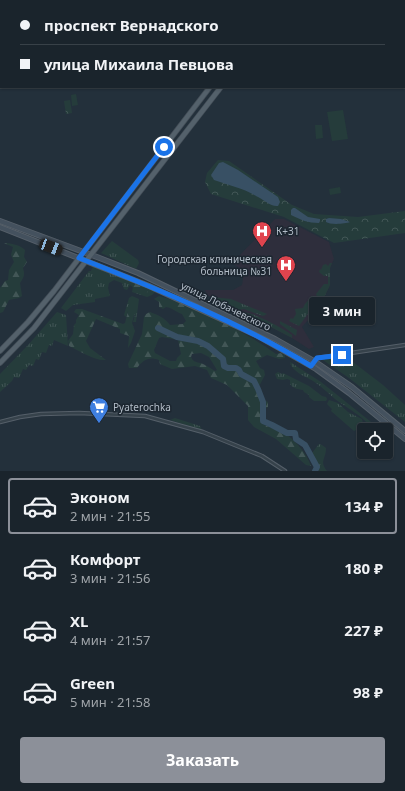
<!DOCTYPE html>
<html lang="ru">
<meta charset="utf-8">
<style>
:root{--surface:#1a242c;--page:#232c34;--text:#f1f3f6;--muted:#9fa4a9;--line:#384148;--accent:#8c9099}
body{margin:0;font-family:"Noto Sans",sans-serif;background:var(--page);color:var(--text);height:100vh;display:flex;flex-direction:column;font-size:15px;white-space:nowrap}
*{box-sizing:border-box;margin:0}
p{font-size:13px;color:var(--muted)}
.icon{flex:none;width:22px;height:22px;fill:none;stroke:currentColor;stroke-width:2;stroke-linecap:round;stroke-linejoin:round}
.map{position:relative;height:471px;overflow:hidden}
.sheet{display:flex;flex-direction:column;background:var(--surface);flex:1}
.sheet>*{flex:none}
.hud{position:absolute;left:0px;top:0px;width:405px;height:88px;box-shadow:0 1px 3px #0004,0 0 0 1px var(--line);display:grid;align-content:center;height:88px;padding:0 20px;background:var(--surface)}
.buttons{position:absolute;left:357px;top:423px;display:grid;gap:8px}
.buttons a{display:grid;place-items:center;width:36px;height:36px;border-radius:4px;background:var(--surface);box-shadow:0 1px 3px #0004,0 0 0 1px var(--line);font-size:20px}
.end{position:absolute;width:18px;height:18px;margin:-9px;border:5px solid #1a73e8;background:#fff;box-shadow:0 0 0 2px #fff}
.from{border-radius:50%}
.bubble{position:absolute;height:28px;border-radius:4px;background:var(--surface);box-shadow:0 1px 3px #0004,0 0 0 1px var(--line);font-size:13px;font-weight:700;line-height:28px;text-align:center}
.car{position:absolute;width:12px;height:24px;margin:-12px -6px;border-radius:5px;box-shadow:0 0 3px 1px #0007;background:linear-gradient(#222 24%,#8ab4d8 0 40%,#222 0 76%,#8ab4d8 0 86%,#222 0)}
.hud b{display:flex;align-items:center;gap:14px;height:38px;font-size:15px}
.hud b+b{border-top:1px solid var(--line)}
.hud i{width:10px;height:10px;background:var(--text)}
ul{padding:7px 0 0;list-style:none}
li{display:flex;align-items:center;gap:12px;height:56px;margin:0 8px 6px;padding:0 12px;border:2px solid transparent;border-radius:4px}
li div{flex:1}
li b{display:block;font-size:15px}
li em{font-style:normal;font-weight:700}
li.current{border-color:var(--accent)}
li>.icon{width:36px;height:36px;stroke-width:1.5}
.action{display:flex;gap:8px;margin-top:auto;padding:8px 20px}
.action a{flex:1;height:46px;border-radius:4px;background:var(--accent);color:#fff;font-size:16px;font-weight:700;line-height:46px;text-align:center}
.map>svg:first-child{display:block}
.medical{fill:#2e2e3c}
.grass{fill:url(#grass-tufts)}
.forest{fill:url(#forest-firs);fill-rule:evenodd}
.park{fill:url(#park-crowns)}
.pitch{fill:#253c3b}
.water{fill:#385064}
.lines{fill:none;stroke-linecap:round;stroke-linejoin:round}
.river{stroke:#385064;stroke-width:6}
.street-casing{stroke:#555f69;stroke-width:4.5}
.secondary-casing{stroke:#555f69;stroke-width:6}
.primary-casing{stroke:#434d57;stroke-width:6}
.street{stroke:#36424b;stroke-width:2.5}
.secondary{stroke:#44515e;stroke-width:4}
.primary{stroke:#54616b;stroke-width:4.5}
.route{stroke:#1a73e8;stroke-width:5}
.labels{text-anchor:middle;stroke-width:3;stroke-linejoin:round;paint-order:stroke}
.poi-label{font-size:10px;fill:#b2bcc7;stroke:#1c2630;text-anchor:start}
.street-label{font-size:10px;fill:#b2bcc7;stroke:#1c2630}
</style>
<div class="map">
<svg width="405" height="471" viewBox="0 0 405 471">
<defs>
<pattern id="grass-tufts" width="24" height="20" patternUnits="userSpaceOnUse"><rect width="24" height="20" fill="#253c3b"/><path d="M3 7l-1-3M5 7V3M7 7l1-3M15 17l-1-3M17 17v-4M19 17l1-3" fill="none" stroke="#425656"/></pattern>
<pattern id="forest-firs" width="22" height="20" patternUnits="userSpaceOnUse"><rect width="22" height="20" fill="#253c3b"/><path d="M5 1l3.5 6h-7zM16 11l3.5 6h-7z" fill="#425656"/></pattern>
<pattern id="park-crowns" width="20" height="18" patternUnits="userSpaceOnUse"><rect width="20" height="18" fill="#253c3b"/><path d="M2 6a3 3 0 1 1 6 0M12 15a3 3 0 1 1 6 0" fill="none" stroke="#425656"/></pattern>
</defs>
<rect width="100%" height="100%" fill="#23303b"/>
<path class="medical" d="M275 219H284L329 242 334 259 330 268V285L319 308 302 327 314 347 309 349 292 338 207 295 205 290H233L242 285 243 279 241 269 232 263Z"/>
<g class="grass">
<path d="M112 241 138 260 139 263 136 269 101 253Z"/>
<path d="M330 263H332L330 268V285L319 308V300L316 294 324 284H328V276H324L319 272 320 269 321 270 323 265 326 264 328 266Z"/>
<path d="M93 266 154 290 155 292 152 295 147 297 132 292 133 287 130 285 127 290 124 289 122 283 114 280 109 283 108 288 110 296 95 299V302L73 305 66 311 61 308 89 271H91Z"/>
<path d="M132 296 139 299 136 322H133L135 315 128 311 126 317 124 315 129 298Z"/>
<path d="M312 296 315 299V304L299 326 289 321 291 318 293 319 296 314 295 309 303 308 305 304Z"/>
<path d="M211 297 231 299 267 314 263 316 244 309 238 310Z"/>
<path d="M57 312 66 315 68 346 54 340 52 346 49 345 46 353 42 352 39 360 36 359 33 366 29 365 26 370 23 369 19 378 14 377 12 381 0 392V374L29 344Z"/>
<path d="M242 312C255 313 280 327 292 335V338Z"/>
<path d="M280 321 297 330 296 336 280 324Z"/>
<path d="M345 356 383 385 405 405V422L349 378 323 360Z"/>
<path d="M290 362 321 382 381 430 371 428C365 417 345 407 335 399 328 393 321 386 313 381 305 376 292 372 290 362Z"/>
<path d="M278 372 282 374 283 373 309 386 322 396 326 397 327 399 326 401H314L309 397V395L304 392 303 390C297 389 294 389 290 384V380L287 379 283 380 277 379 275 374Z"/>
<path d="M329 400 338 403 348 412 362 419 363 424H360L359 428 354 431 331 411 332 409 327 404Z"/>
<path d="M175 418 200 426 202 430 170 420Z"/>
<path d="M386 443 390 448 389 451 381 458 376 455 375 452H386Z"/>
<path d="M319 444 322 445 326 448C326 459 319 461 327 471H319V467L312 453Z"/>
</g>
<g class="forest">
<path d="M4 243C11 243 20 245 25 250L24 257 27 262 23 268C25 275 24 277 20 283L22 296 19 298 9 300 3 312 0 313V288L5 281 8 280 9 270 14 262 11 255 13 247Z"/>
<path d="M132 283 147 288 148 292 143 294 134 290 132 286Z"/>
<path d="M159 296C171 299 182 304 193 309 223 322 250 335 276 354L281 353 285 355V358L279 359 267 355 256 361 260 368 264 370 265 375 257 390 260 398 268 402V407L260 412 263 424C269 428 277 429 283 433 294 438 307 454 311 466L306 465 276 439 254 427 248 420V406L227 385 211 378 207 370 195 366 172 369 160 364 159 360C149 356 143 360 137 368H129L128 364 142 334 144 317 146 314 150 312C158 315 165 318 170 325L183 324 186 321 182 314C176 312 173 308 166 307L163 309 159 307V302L154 299ZM162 337 178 340 181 354 177 358 176 361H170L155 353 154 350 159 338ZM201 353 209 357 217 370 215 371C211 369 208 366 203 364 200 362 195 363 193 360 192 360 192 358 191 357L192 354Z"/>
<path d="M133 308 136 309 132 323 135 331 131 343 128 348 129 336 120 333V329L96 319 86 341 90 348 106 360C94 361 80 351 69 346L68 341 73 334 74 325 76 323V320L79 315 74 312 76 309H82L123 324 125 323 128 311Z"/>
</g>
<g class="park">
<path d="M70 100 72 113 66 114 64 101Z"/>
<path d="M218 160 229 161 292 205 314 214 358 217 405 211V233L334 243 284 217 211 194 205 182 207 173Z"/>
</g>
<g class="pitch">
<path d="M76 94 78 105 72 106 71 95Z"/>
<path d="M343 110 348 139 332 141 327 112Z"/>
<path d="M315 125H322L323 138 316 139Z"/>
<path d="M340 187 341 193 330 195 329 189Z"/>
</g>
<g class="water">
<path d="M223 162 238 170 278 197 280 202 278 206C271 207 263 199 256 196 243 188 228 185 214 180L211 175 219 163Z"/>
<path d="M293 208H295L308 217 320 219V221L319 223C308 223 301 220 291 215V210Z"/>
<path d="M329 218 341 219 350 222C345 224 330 225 326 222V219Z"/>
</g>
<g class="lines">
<path class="river" d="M158 328 177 337 198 341 208 346 223 359 224 366 228 368H236L239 370 241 374 254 381 258 389 263 402V421L272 425 287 433H295L296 439 305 445 317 467 315 471"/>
<g class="street-casing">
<g id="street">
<path d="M355 0 356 1"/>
<path d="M404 39H405"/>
<path d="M311 366 317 358 405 345"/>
<path d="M0 422 20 417 41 414 79 413 145 416 203 432 262 456 285 471"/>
</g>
</g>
<g class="secondary-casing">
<g id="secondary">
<path d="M0 221 97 257 138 273 275 339 314 361 352 387 405 431"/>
<path d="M0 227 149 286 256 335 316 369 349 393 405 439"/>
</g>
</g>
<g class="primary-casing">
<g id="primary">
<path d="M277 1V0"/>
<path d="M286 1 287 0"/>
<path d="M0 351 28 322 54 291 210 87"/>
<path d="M0 363 34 328 221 87"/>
</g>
</g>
<use href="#street" class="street"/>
<use href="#secondary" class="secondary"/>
<use href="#primary" class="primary"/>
</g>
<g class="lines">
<path class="route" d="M164 147 79 258C158 289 238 322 311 366L317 358 342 355"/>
</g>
<defs>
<g id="hospital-pin" transform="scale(1)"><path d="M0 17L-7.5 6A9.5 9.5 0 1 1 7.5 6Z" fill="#e0444e" stroke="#1c2630"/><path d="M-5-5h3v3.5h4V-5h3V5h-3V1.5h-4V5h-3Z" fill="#fff"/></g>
<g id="supermarket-pin" transform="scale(1)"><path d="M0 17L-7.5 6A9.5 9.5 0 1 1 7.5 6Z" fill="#3f7fe0" stroke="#1c2630"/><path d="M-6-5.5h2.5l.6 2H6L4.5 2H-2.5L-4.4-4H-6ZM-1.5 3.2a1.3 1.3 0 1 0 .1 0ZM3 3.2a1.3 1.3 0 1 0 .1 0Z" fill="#fff"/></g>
</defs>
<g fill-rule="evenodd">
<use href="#hospital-pin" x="262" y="231"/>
<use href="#hospital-pin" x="286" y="265"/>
<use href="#supermarket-pin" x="99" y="407"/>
</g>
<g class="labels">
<g class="poi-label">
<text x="276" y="235">К+31</text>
<text x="272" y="263" text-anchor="end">Городская клиническая<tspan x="272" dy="12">больница №31</tspan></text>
<text x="113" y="411">Pyaterochka</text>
</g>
<g class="street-label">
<text transform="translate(226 306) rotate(26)" y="4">улица Лобачевского</text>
</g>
</g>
</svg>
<div class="buttons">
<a><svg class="icon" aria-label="locate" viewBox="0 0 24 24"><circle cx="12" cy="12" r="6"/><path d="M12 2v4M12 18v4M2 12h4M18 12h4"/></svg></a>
</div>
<i class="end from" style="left:164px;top:147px"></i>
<i class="end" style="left:342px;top:355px"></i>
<div class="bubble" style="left:309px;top:297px;width:66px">3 мин</div>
<i class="car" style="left:51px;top:247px;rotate:111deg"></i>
<div class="hud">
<b><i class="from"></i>проспект Вернадского</b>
<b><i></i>улица Михаила Певцова</b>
</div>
</div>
<section class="sheet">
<ul>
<li class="current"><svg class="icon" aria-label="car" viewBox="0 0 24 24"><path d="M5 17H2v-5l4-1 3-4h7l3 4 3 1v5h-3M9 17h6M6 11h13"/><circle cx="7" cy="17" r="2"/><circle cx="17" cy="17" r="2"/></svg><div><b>Эконом</b><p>2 мин · 21:55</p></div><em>134 ₽</em></li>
<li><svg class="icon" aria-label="car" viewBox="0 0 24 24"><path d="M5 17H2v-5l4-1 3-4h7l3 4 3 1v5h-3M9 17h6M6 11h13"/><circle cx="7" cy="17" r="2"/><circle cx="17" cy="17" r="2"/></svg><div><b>Комфорт</b><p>3 мин · 21:56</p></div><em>180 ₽</em></li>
<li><svg class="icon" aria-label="car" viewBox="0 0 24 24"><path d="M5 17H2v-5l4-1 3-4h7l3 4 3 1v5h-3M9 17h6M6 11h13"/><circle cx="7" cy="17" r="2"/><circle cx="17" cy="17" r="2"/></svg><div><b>XL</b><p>4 мин · 21:57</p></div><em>227 ₽</em></li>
<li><svg class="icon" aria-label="car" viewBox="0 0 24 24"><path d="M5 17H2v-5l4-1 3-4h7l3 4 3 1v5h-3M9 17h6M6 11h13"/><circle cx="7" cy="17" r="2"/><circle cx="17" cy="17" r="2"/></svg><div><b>Green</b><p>5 мин · 21:58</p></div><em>98 ₽</em></li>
</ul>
<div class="action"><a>Заказать</a></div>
</section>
